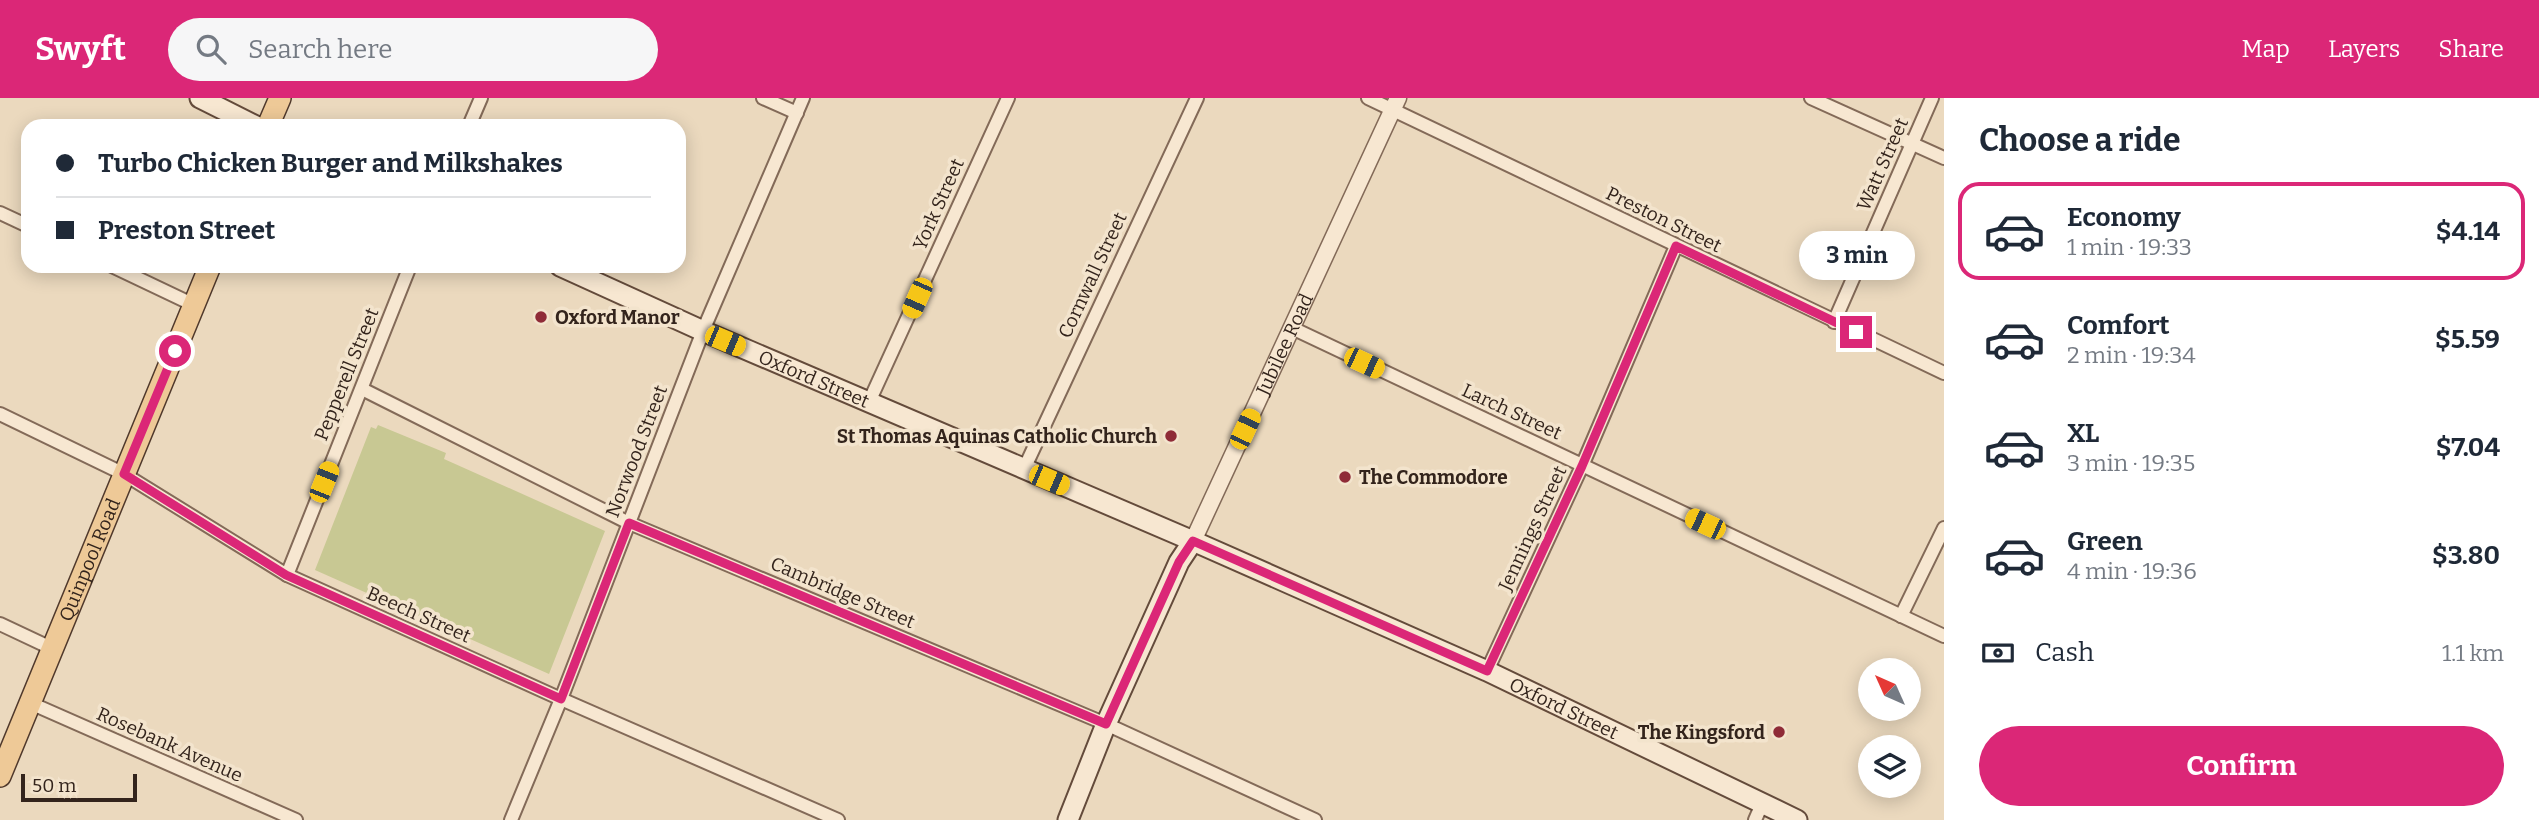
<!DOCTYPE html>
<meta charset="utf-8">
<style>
:root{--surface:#fff;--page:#f6f6f7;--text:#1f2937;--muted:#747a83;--line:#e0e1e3;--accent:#db2777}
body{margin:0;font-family:Bitter,serif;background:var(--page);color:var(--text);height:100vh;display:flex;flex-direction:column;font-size:26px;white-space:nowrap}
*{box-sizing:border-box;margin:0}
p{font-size:23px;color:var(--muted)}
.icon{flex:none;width:38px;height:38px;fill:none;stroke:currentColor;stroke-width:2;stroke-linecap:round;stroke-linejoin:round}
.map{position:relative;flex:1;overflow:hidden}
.details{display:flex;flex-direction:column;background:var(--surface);width:595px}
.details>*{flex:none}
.top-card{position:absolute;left:21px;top:21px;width:665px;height:154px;border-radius:21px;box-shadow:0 4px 18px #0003;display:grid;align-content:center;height:154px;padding:0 35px;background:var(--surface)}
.needle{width:46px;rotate:315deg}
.fabs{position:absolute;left:1858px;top:560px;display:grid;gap:14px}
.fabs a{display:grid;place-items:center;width:63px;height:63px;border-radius:50%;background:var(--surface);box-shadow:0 4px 18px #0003;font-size:35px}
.scale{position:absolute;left:21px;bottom:18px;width:116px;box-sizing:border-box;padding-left:7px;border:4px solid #33241c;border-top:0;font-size:19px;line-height:24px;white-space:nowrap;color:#33241c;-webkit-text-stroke:5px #f3e4cd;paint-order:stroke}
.end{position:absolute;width:32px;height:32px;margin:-16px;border:9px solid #db2777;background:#fff;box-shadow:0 0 0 4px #fff}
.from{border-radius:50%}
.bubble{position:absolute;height:49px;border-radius:24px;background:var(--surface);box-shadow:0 4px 18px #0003;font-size:23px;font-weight:700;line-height:49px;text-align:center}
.car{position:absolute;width:21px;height:42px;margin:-21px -10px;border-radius:9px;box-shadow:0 0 5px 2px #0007;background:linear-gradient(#f5c518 24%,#345 0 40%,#f5c518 0 76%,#345 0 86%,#f5c518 0)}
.top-card b{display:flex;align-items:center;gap:24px;height:66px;font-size:26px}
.top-card b+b{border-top:2px solid var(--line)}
.top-card i{width:18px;height:18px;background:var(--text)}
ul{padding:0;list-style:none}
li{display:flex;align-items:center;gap:21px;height:98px;margin:0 14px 10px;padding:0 21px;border:4px solid transparent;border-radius:21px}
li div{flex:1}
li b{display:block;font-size:26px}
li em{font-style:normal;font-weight:700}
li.on{border-color:var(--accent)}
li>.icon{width:63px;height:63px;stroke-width:1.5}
h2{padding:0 35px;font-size:32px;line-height:84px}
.pay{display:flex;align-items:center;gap:18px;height:77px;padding:0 35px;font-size:26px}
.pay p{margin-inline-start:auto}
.primary-button{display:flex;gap:14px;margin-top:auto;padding:14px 35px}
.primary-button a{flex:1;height:80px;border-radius:42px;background:var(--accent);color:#fff;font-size:28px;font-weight:700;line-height:80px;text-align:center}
header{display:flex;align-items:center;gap:42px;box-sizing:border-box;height:98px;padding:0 35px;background:var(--accent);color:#fff}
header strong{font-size:33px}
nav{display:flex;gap:38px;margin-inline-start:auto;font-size:24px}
.search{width:490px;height:63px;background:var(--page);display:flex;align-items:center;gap:18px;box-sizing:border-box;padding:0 24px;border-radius:38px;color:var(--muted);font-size:26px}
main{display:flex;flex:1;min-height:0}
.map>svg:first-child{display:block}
.green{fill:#c8c893}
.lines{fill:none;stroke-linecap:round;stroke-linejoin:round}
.minor-casing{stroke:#836a58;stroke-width:16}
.tertiary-casing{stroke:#836a58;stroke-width:19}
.secondary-casing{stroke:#644b3b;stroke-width:23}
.primary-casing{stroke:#50392c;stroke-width:24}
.minor{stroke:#f7e7d1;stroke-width:12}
.tertiary{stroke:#f7e7d1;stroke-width:16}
.secondary{stroke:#f7e7d1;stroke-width:19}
.primary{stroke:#eec997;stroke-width:21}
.route{stroke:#db2777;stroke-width:9}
.poi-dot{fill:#8f2b37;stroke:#f3e4cd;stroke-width:2.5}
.labels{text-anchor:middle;stroke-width:7;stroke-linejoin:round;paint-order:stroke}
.street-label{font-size:19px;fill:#33241c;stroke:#f3e4cd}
.poi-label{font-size:19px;font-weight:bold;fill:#33241c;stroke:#f3e4cd;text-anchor:start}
</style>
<header>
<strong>Swyft</strong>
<div class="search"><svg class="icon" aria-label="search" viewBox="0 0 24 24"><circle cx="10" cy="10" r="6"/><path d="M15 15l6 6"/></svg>Search here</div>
<nav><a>Map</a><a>Layers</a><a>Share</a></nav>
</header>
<main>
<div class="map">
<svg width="1944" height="722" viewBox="0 0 1944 722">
<rect width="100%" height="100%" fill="#ebd9be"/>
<path class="green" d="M378 327 446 355 444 361 605 433 549 576 315 472 371 329 376 331Z"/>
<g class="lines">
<g class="minor-casing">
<g id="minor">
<path d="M763 0 797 15"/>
<path d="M1368 0 1944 275"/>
<path d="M1811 0 1944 60"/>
<path d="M469 28 481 0"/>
<path d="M0 115 28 128"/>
<path d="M112 168 194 207"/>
<path d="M1834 224 1932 0"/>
<path d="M1292 230 1944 538"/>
<path d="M362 291 629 425 1106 626 1315 722"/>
<path d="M869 304 1008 0"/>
<path d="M0 316 124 376 287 477 561 601 838 722"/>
<path d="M1024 371 1197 0"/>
<path d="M287 477 410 168"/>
<path d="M1901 518 1944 430"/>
<path d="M0 526 51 550"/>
<path d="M1487 573 1582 368 1676 148"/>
<path d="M28 604 296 722"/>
<path d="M511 722 561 601 705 228 803 0"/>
<path d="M1755 722 1762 706"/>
</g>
</g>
<g class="tertiary-casing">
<g id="tertiary">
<path id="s1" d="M1193 443 1398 0"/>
</g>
</g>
<g class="secondary-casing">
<g id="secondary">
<path d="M200 0 256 28"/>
<path id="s2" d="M560 168 703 233 1193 443 1487 573 1797 722"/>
<path d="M1068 722 1106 626 1179 464 1193 443"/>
</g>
</g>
<g class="primary-casing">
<g id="primary">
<path d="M268 28 280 0"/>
<path id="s3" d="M0 678 210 168"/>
</g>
</g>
<use href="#minor" class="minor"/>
<use href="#tertiary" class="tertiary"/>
<use href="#secondary" class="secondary"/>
<use href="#primary" class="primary"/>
</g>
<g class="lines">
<path class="route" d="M175 253 124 376 286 477 561 601 629 425 1106 626 1179 464 1193 443 1487 573 1582 368 1676 148 1856 234"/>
</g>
<g class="poi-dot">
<circle cx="541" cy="219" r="7"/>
<circle cx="1171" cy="338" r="7"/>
<circle cx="1345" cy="379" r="7"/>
<circle cx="1779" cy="634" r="7"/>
</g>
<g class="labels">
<g class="street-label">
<text transform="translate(1882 66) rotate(-66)" y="7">Watt Street</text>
<text transform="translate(938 106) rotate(-66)" y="7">York Street</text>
<text transform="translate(1664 121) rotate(26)" y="7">Preston Street</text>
<text transform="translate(1092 177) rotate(-65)" y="7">Cornwall Street</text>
<text dy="7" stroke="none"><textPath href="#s1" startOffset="217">Jubilee Road</textPath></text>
<text transform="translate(346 276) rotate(-68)" y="7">Pepperell Street</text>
<text dy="7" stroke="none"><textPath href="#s2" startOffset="278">Oxford Street</textPath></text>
<text transform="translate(1512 313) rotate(25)" y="7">Larch Street</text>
<text transform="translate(636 353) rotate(-69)" y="7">Norwood Street</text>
<text transform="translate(1532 430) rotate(-65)" y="7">Jennings Street</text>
<text dy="7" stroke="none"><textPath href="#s3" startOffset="234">Quinpool Road</textPath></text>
<text transform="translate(843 494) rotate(23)" y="7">Cambridge Street</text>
<text transform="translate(419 516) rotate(24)" y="7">Beech Street</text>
<text dy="7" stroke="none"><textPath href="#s2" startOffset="1097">Oxford Street</textPath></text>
<text transform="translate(170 646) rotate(24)" y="7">Rosebank Avenue</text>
</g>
<g class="poi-label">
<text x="555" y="226">Oxford Manor</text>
<text x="1157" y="345" text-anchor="end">St Thomas Aquinas Catholic Church</text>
<text x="1359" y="386">The Commodore</text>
<text x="1765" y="641" text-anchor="end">The Kingsford</text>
</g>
</g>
</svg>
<div class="fabs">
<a><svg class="needle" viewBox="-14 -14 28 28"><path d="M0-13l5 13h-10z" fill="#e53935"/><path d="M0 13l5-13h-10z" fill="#747a83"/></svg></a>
<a><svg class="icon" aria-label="layers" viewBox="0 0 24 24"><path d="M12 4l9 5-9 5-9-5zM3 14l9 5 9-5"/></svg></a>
</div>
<div class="scale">50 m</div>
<i class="end from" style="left:175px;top:253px"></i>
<i class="end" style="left:1856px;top:234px"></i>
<div class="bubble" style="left:1799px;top:133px;width:116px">3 min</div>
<i class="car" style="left:917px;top:200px;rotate:204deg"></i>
<i class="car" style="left:725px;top:243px;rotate:113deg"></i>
<i class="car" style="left:1364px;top:265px;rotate:115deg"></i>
<i class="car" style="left:1245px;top:331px;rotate:25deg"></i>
<i class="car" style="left:1049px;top:382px;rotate:113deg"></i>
<i class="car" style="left:324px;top:384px;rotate:22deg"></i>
<i class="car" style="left:1705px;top:426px;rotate:295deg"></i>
<div class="top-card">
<b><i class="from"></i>Turbo Chicken Burger and Milkshakes</b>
<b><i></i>Preston Street</b>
</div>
</div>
<section class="details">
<h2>Choose a ride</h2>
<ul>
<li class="on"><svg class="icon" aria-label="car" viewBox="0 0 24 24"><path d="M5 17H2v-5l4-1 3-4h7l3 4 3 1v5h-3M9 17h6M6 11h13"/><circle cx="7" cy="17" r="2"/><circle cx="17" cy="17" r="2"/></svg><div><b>Economy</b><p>1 min · 19:33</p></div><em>$4.14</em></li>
<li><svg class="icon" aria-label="car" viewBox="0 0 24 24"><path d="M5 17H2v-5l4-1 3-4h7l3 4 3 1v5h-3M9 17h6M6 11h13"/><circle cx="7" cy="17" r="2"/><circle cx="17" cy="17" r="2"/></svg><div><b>Comfort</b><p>2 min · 19:34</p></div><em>$5.59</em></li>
<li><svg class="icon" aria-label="car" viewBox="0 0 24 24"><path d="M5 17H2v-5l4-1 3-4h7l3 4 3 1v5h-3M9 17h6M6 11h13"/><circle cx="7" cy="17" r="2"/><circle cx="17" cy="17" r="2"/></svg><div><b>XL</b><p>3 min · 19:35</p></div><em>$7.04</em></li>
<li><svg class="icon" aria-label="car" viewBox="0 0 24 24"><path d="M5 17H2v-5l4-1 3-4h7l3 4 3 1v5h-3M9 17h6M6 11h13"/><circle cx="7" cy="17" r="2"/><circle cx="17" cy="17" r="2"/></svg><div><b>Green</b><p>4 min · 19:36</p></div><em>$3.80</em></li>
</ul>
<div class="pay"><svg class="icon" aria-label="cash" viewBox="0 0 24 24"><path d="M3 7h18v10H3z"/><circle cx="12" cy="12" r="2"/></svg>Cash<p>1.1 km</p></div>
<div class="primary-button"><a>Confirm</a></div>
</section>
</main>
